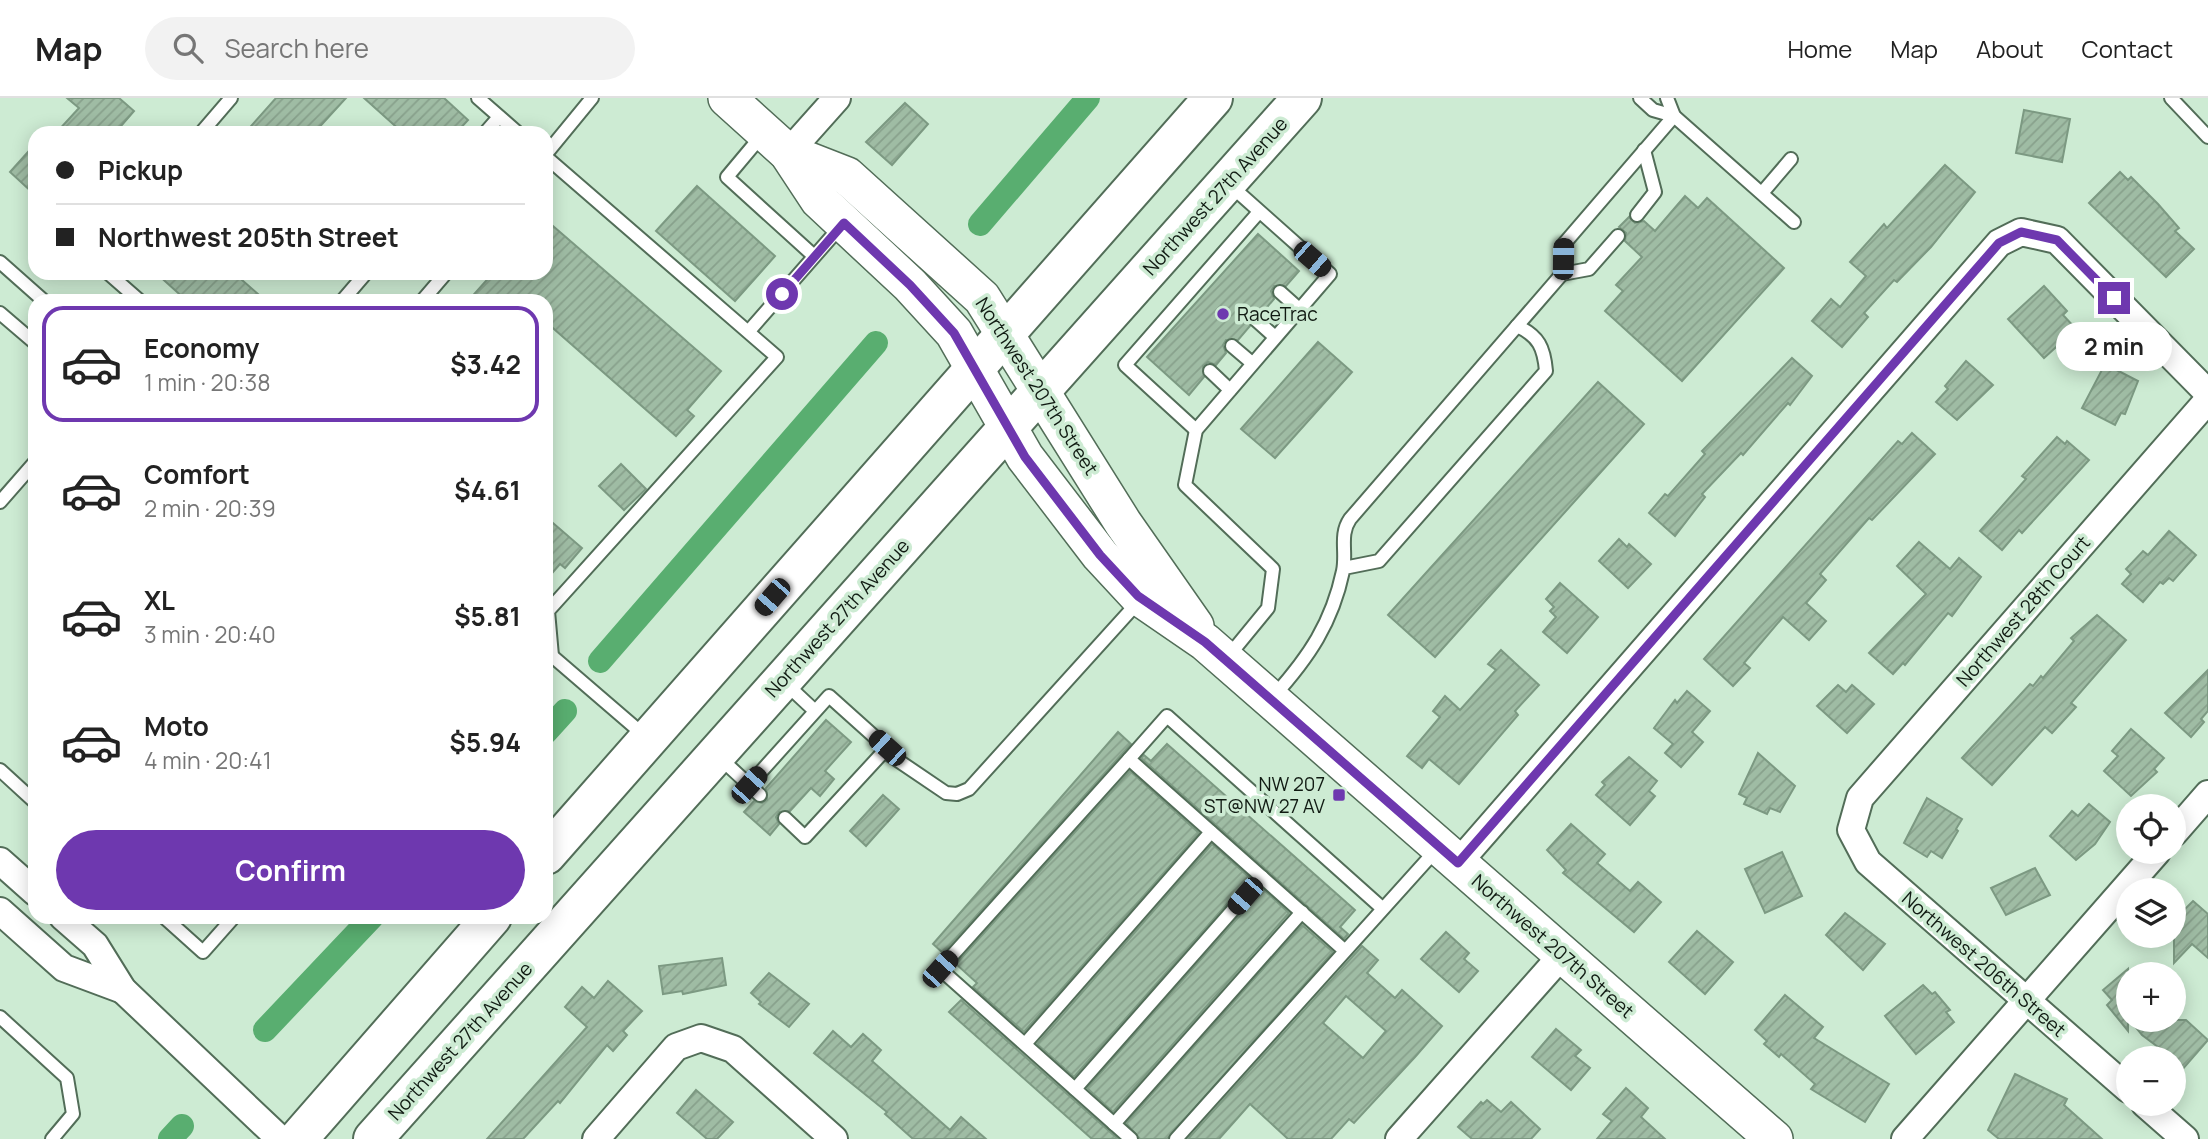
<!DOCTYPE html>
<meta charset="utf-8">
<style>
:root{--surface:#fff;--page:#f2f2f2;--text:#222;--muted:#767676;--line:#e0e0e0;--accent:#6e38af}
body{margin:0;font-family:Manrope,sans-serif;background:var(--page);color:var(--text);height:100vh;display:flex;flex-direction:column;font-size:26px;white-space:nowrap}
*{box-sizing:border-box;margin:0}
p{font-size:23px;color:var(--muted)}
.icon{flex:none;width:38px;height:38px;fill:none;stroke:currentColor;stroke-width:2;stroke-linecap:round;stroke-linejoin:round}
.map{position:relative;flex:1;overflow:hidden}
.panel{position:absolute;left:28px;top:196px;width:525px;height:630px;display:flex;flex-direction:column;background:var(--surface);border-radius:21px;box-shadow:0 4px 18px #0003}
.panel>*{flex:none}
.banner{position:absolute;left:28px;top:28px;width:525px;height:154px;border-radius:21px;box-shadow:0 4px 18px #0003;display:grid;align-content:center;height:154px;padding:0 28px;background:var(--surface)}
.buttons{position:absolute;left:2116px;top:696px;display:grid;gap:14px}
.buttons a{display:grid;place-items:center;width:70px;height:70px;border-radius:50%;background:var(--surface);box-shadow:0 4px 18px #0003;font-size:35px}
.end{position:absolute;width:32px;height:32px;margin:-16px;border:9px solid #6e38af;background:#fff;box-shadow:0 0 0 4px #fff}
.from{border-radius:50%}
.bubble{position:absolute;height:49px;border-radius:24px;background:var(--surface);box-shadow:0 4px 18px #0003;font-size:23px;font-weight:700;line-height:49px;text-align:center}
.car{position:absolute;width:21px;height:42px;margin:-21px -10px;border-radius:9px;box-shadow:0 0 5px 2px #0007;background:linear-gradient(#222 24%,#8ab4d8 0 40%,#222 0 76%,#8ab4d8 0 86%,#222 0)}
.banner b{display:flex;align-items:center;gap:24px;height:66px;font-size:26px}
.banner b+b{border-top:2px solid var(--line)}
.banner i{width:18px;height:18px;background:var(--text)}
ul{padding:12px 0 0;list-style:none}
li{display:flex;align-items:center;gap:21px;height:116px;margin:0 14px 10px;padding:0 14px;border:4px solid transparent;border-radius:21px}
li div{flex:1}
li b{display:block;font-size:26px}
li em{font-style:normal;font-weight:700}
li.on{border-color:var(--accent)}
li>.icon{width:63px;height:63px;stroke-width:1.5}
.button{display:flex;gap:14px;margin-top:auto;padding:14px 28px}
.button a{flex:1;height:80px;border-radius:42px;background:var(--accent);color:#fff;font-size:28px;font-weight:700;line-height:80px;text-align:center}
header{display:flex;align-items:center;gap:42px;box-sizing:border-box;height:98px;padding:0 35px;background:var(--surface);border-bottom:2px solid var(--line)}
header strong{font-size:33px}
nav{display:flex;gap:38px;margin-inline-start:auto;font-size:24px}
.search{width:490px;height:63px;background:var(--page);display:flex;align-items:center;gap:18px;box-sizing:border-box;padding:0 24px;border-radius:38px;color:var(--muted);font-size:26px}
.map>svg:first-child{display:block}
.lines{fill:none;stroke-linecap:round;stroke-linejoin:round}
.canal{stroke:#59ae70;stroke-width:24}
.building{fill:url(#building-hatch);stroke:#7c9982;stroke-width:2;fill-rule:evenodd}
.lane-casing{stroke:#526d58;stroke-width:16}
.street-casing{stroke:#526d58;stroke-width:30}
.secondary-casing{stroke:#526d58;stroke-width:40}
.primary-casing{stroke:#526d58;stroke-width:42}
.lane{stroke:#fff;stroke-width:12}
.street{stroke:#fff;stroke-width:26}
.secondary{stroke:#fff;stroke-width:37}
.primary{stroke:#fff;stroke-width:38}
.route{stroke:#6e38af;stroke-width:9}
.poi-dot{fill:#6e38af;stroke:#cdebd3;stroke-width:2.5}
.labels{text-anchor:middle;stroke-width:7;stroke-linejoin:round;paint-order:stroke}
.street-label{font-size:19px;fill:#101a12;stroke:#cdebd3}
.poi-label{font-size:19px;fill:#101a12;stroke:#cdebd3;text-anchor:start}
</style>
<header>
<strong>Map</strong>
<div class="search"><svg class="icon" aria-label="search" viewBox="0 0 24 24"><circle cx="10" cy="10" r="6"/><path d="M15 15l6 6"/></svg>Search here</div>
<nav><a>Home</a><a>Map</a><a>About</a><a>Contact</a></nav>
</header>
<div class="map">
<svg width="2208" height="1041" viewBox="0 0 2208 1041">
<defs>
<pattern id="building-hatch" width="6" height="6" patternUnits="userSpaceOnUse" patternTransform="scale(1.75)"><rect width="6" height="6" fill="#9fbca4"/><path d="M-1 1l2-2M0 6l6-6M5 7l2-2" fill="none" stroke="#88a18c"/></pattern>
</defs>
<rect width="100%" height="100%" fill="#cdebd3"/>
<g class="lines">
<g class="canal">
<path d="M980 126 1088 0"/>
<path d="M600 563 876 245"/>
<path d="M546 634 565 613"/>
<path d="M265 932 372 819"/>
<path d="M170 1041 182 1028"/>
</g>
</g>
<g class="building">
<path d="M67 0H119L134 13 115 35H56L79 10Z"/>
<path d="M276 0H346L314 35H245Z"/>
<path d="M364 0H444L468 22 456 35H403Z"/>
<path d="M905 5 928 26 892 67 866 44Z"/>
<path d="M2024 12 2070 21 2062 64 2016 55Z"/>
<path d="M35 46V97L10 74Z"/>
<path d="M1945 67 1975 94 1931 149 1897 184 1894 182 1864 215 1868 219 1842 249 1812 223 1831 201 1840 209 1866 178 1850 164 1884 126 1887 130Z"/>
<path d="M2120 74 2128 82 2131 79 2158 106 2179 130 2175 133 2194 151 2166 179 2089 105Z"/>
<path d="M697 88 775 158 735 203 656 133Z"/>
<path d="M1685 98 1698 110 1707 100 1784 170 1682 283 1605 213 1623 193 1616 187 1642 159 1625 143 1626 135 1619 129 1629 119 1635 125 1644 123 1655 133Z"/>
<path d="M546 122 721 273 687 312 694 318 676 338 546 224V203H468L493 175H546Z"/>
<path d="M1258 136 1299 173 1286 188H1274L1271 193 1274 201 1262 215 1254 214 1249 217 1250 228 1238 242H1226L1223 247 1226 255 1216 267 1208 264 1203 268 1204 279 1189 297 1147 259Z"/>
<path d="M156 175H234L266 203H187Z"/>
<path d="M2044 188 2067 213 2063 217 2076 231 2044 260 2008 221Z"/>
<path d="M1318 244 1352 274 1275 360 1241 331Z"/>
<path d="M1792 260 1812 278 1790 307 1788 305 1743 357 1741 355 1702 396 1705 399 1675 438 1649 415 1665 396 1668 398 1705 356 1702 353Z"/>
<path d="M1966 263 1993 287 1957 322 1936 304 1948 291 1945 288Z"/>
<path d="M2105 266 2138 283 2125 316 2121 315 2115 327 2082 310Z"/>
<path d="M1598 284 1644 326 1435 559 1388 517Z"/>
<path d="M1912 335 1935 356 1872 422 1869 420 1820 476 1826 482 1806 505 1826 523 1809 542 1783 519 1744 565 1750 570 1733 588 1704 561 1898 343 1902 346Z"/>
<path d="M2057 339 2065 346 2067 343 2089 362 2022 435 2019 432 2002 452 1980 433 2026 381 2022 378Z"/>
<path d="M621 366 646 391 624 412 599 388Z"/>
<path d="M546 419 582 450 565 470 560 466 546 482Z"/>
<path d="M2169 433 2196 457 2173 483 2169 480 2163 486 2160 484 2143 504 2122 486 2131 476 2126 471 2143 453 2148 457Z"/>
<path d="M1619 441 1627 449 1629 446 1651 466 1628 490 1599 463Z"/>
<path d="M1919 444 1950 471 1959 460 1981 479 1952 518 1948 515 1905 567 1903 565 1893 576 1869 555 1926 496 1897 468Z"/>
<path d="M1560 485 1598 519 1567 555 1543 534 1556 519 1550 513 1554 509 1546 501Z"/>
<path d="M2097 517 2126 542 2071 605 2076 609 2052 635 2045 629 1992 687 1962 660 2030 586 2033 588 2041 578 2043 580 2074 543 2071 540Z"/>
<path d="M1501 552 1539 587 1515 613 1518 617 1459 686 1429 661 1422 670 1407 658 1440 619 1433 613 1445 598 1460 612 1496 572 1488 566Z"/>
<path d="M2208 572V613L2201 621 2204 624 2191 639 2165 615Z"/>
<path d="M1838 587 1846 594 1852 587 1874 606 1847 635 1817 608Z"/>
<path d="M1687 593 1710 613 1692 634 1703 644 1681 669 1665 655 1673 646 1654 630 1675 602 1677 605Z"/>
<path d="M826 622 851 644 825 673 834 681 820 698 811 690 790 713 779 714 776 719 779 726 770 737 744 714 754 703 762 705 767 702 766 690Z"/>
<path d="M2131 631 2164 660 2154 671 2157 674 2131 698 2104 673 2118 658 2112 653Z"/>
<path d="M1118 634 1131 646 943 855 933 846Z"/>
<path d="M1167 646 1355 812 1340 829 1348 836 1344 841 1141 660 1144 657 1151 663Z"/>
<path d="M1758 655 1795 688 1780 714 1770 710 1767 716 1744 706 1747 700 1739 696Z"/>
<path d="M1629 659 1657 683 1649 693 1655 698 1630 727 1596 697 1605 687 1602 684Z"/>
<path d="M1130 673 1199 735 1024 934 973 889 977 885 956 866Z"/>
<path d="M883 697 899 711 866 748 850 733Z"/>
<path d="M1927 700 1962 721 1956 731 1958 733 1942 760 1931 753 1927 759 1904 745Z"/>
<path d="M2089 706 2110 724 2095 746 2076 762 2050 738 2072 713 2078 718Z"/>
<path d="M1571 726 1605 756 1597 765 1630 793 1638 784 1661 804 1634 834 1563 775 1566 772 1547 752Z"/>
<path d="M1212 746 1250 780 1074 979 1037 946Z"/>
<path d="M1782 754 1802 798 1765 815 1745 771Z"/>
<path d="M2035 770 2050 797 2006 817 1991 790Z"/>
<path d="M1263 791 1289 815 1113 1014 1087 990Z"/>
<path d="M2193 803 2208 816V860L2192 846 2174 865V806L2182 814Z"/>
<path d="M1845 815 1885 846 1863 872 1826 837Z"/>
<path d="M1302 827 1333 854 1167 1041H1140L1126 1025Z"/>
<path d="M1697 833 1733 864 1705 896 1669 864Z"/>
<path d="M1446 834 1469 855 1464 861 1478 873 1459 894 1421 861Z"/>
<path d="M1362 848 1378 862 1367 875 1395 900 1402 892 1442 928 1415 959 1354 1025 1349 1021 1331 1041H1288L1250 1006 1219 1041H1188ZM1346 898 1386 933 1363 960 1323 925Z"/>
<path d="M722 860 726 887 683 896 682 893 663 896 659 868Z"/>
<path d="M2128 871V933L2107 907 2112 902 2103 892Z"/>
<path d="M769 875 809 906 789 929 759 906 761 904 751 895Z"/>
<path d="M608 883 642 913 623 933 627 937 613 953 607 947 560 1005 558 1003 523 1041H487L587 929 565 909 582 889 594 900Z"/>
<path d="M1923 887 1932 896 1935 894 1950 912 1946 914 1954 924 1916 956 1885 918Z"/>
<path d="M1785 897 1823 929 1814 940 1889 986 1865 1024 1811 991 1815 986 1781 956 1779 959 1764 946 1767 943 1755 932Z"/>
<path d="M961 902 1109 1033 1118 1041H1092L949 914Z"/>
<path d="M2130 922H2186L2208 942 2182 972 2174 961 2142 937Z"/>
<path d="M1556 931 1581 952 1575 958 1590 970 1571 992 1532 959Z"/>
<path d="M833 933 851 949 863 936 881 952 872 963 950 1032 961 1019 986 1041H913L885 1016 887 1014 814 955Z"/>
<path d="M2015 976 2067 1001 2064 1007 2102 1041H1999L1988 1032Z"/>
<path d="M1626 990 1648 1010 1641 1019 1665 1041H1597L1612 1023 1603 1016Z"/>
<path d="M696 992 733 1024 717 1041H707L677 1015Z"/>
<path d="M1487 1002 1501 1014 1511 1004 1540 1031 1531 1041H1472L1458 1029 1481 1004 1483 1006Z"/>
</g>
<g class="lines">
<g class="lane-casing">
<g id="lane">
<path d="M478 0 518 35"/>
<path d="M1640 0 1653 12 1674 18 1794 124"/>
<path d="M1667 0 1674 18"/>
<path d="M2171 0 2208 39"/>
<path d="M201 35 231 0"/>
<path d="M485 35 499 19"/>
<path d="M763 36 727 79 814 158"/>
<path d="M546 56 592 0"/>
<path d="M546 59 777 259 548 513 552 558"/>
<path d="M1762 95 1791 61"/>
<path d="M1637 117 1655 94 1644 52"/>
<path d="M0 164 44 203"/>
<path d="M108 175 140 203"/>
<path d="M1562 176 1589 171 1618 138"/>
<path d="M1280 194 1299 211"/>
<path d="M342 203 366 175"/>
<path d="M422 203 446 175"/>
<path d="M0 215 35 245"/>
<path d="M1256 222 1275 239"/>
<path d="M1517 228 1562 176 1563 147 1674 18"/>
<path d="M749 233 841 128"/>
<path d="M1232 248 1252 265"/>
<path d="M1210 273 1230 292"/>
<path d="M1196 332 1125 267 1259 114"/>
<path d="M0 404 35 364"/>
<path d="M546 557 552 558 645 638"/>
<path d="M1227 560 1268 510 1273 471 1185 387 1196 332 1330 176 1230 87"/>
<path d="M785 585 815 613"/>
<path d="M1273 599C1309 559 1332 525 1343 473 1347 454 1339 437 1350 421L1517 228C1539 238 1544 250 1546 273L1379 463 1344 470"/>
<path d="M884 653 946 695 957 696 969 691 1139 503"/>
<path d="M720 660 760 697"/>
<path d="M1129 661 1167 618 1382 810"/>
<path d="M0 672 35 704"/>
<path d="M749 687 829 598 887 650 805 739 785 720"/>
<path d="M164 819 203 854 234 819"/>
<path d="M0 919 67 980 73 1016 52 1041"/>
<path d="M1025 946 1211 734"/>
<path d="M1075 991 1262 779"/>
<path d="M1114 1026 1302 814"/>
<path d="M1131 1041 940 871 1129 661 1344 852"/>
<path d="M1176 1041 1437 751"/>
</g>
</g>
<g class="street-casing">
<g id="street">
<path d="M788 55 837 0"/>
<path d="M2174 735 2208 696"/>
<path d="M0 763 35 794"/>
<path d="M1458 765 1999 145 2021 134 2057 142 2208 295"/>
<path d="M0 813 64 870 123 892"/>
<path d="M63 819 95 847 123 892 280 1041"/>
<path d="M2128 991 1868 764 1851 732 1860 700 2208 302"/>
<path d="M2145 1006 2185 1041"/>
<path d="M596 1041 676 949 701 940 733 951 834 1041"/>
<path d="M1399 1041 1563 856"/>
<path d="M1905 1041 2157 754"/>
</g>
</g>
<g class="secondary-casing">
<g id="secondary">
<path d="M727 0 788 55 819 102 910 187 954 235 1025 359 1100 457 1138 498 1205 544 1774 1041"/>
<path d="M788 55 847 78 982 200 1123 425 1195 528"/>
</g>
</g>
<g class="primary-casing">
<g id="primary">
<path d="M546 757 1213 0"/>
<path d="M298 1041 492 819"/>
<path d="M373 1041 1302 0"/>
</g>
</g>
<use href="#lane" class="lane"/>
<use href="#street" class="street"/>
<use href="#secondary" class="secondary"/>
<use href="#primary" class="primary"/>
</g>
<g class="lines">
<path class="route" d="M782 196 844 125 910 187 954 235 1025 359 1100 457 1138 498 1205 544 1458 765 1999 145 2021 134 2057 142 2114 200"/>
</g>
<g class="poi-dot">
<circle cx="1223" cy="216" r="7"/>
<rect x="1332" y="690" width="14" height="14" rx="3.5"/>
</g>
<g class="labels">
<g class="street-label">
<text transform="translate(1215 98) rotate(-48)" y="7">Northwest 27th Avenue</text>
<text transform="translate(1037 288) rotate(57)" y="7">Northwest 207th Street</text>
<text transform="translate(2023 513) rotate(-49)" y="7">Northwest 28th Court</text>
<text transform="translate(837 520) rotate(-48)" y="7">Northwest 27th Avenue</text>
<text transform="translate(1553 848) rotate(41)" y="7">Northwest 207th Street</text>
<text transform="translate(1984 866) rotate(41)" y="7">Northwest 206th Street</text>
<text transform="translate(460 943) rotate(-48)" y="7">Northwest 27th Avenue</text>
</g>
<g class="poi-label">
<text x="1237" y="223">RaceTrac</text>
<text x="1325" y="693" text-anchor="end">NW 207<tspan x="1325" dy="22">ST@NW 27 AV</tspan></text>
</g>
</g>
</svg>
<div class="buttons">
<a><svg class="icon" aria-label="locate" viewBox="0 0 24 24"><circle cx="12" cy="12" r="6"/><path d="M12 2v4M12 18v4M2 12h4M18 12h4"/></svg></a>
<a><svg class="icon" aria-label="layers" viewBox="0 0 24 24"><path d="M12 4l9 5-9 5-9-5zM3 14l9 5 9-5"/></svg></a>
<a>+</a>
<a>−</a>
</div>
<i class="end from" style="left:782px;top:196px"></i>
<i class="end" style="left:2114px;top:200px"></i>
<div class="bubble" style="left:2056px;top:224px;width:116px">2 min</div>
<i class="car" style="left:1312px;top:161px;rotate:131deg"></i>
<i class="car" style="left:1563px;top:161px;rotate:1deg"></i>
<i class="car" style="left:772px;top:499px;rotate:221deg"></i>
<i class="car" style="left:887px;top:650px;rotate:312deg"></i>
<i class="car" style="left:749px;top:687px;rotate:42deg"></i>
<i class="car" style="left:1245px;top:798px;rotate:221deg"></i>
<i class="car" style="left:940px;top:871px;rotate:42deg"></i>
<div class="banner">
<b><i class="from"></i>Pickup</b>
<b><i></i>Northwest 205th Street</b>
</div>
<section class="panel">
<ul>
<li class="on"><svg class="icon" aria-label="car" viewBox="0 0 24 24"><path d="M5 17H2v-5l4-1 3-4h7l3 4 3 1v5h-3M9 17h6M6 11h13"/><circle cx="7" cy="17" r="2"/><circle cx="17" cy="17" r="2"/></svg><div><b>Economy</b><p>1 min · 20:38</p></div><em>$3.42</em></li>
<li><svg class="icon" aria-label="car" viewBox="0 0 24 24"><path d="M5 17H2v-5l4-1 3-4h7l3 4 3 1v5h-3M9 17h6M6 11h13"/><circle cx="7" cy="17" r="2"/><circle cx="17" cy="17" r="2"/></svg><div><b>Comfort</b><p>2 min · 20:39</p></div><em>$4.61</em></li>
<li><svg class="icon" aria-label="car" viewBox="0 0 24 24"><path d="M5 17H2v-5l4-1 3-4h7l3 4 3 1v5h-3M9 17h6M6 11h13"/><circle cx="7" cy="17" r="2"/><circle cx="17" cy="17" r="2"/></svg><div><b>XL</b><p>3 min · 20:40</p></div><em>$5.81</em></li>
<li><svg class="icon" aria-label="car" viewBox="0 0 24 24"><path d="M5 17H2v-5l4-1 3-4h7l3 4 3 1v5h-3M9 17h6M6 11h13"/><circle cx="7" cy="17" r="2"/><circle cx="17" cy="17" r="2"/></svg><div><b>Moto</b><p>4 min · 20:41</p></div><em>$5.94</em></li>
</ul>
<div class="button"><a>Confirm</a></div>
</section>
</div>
